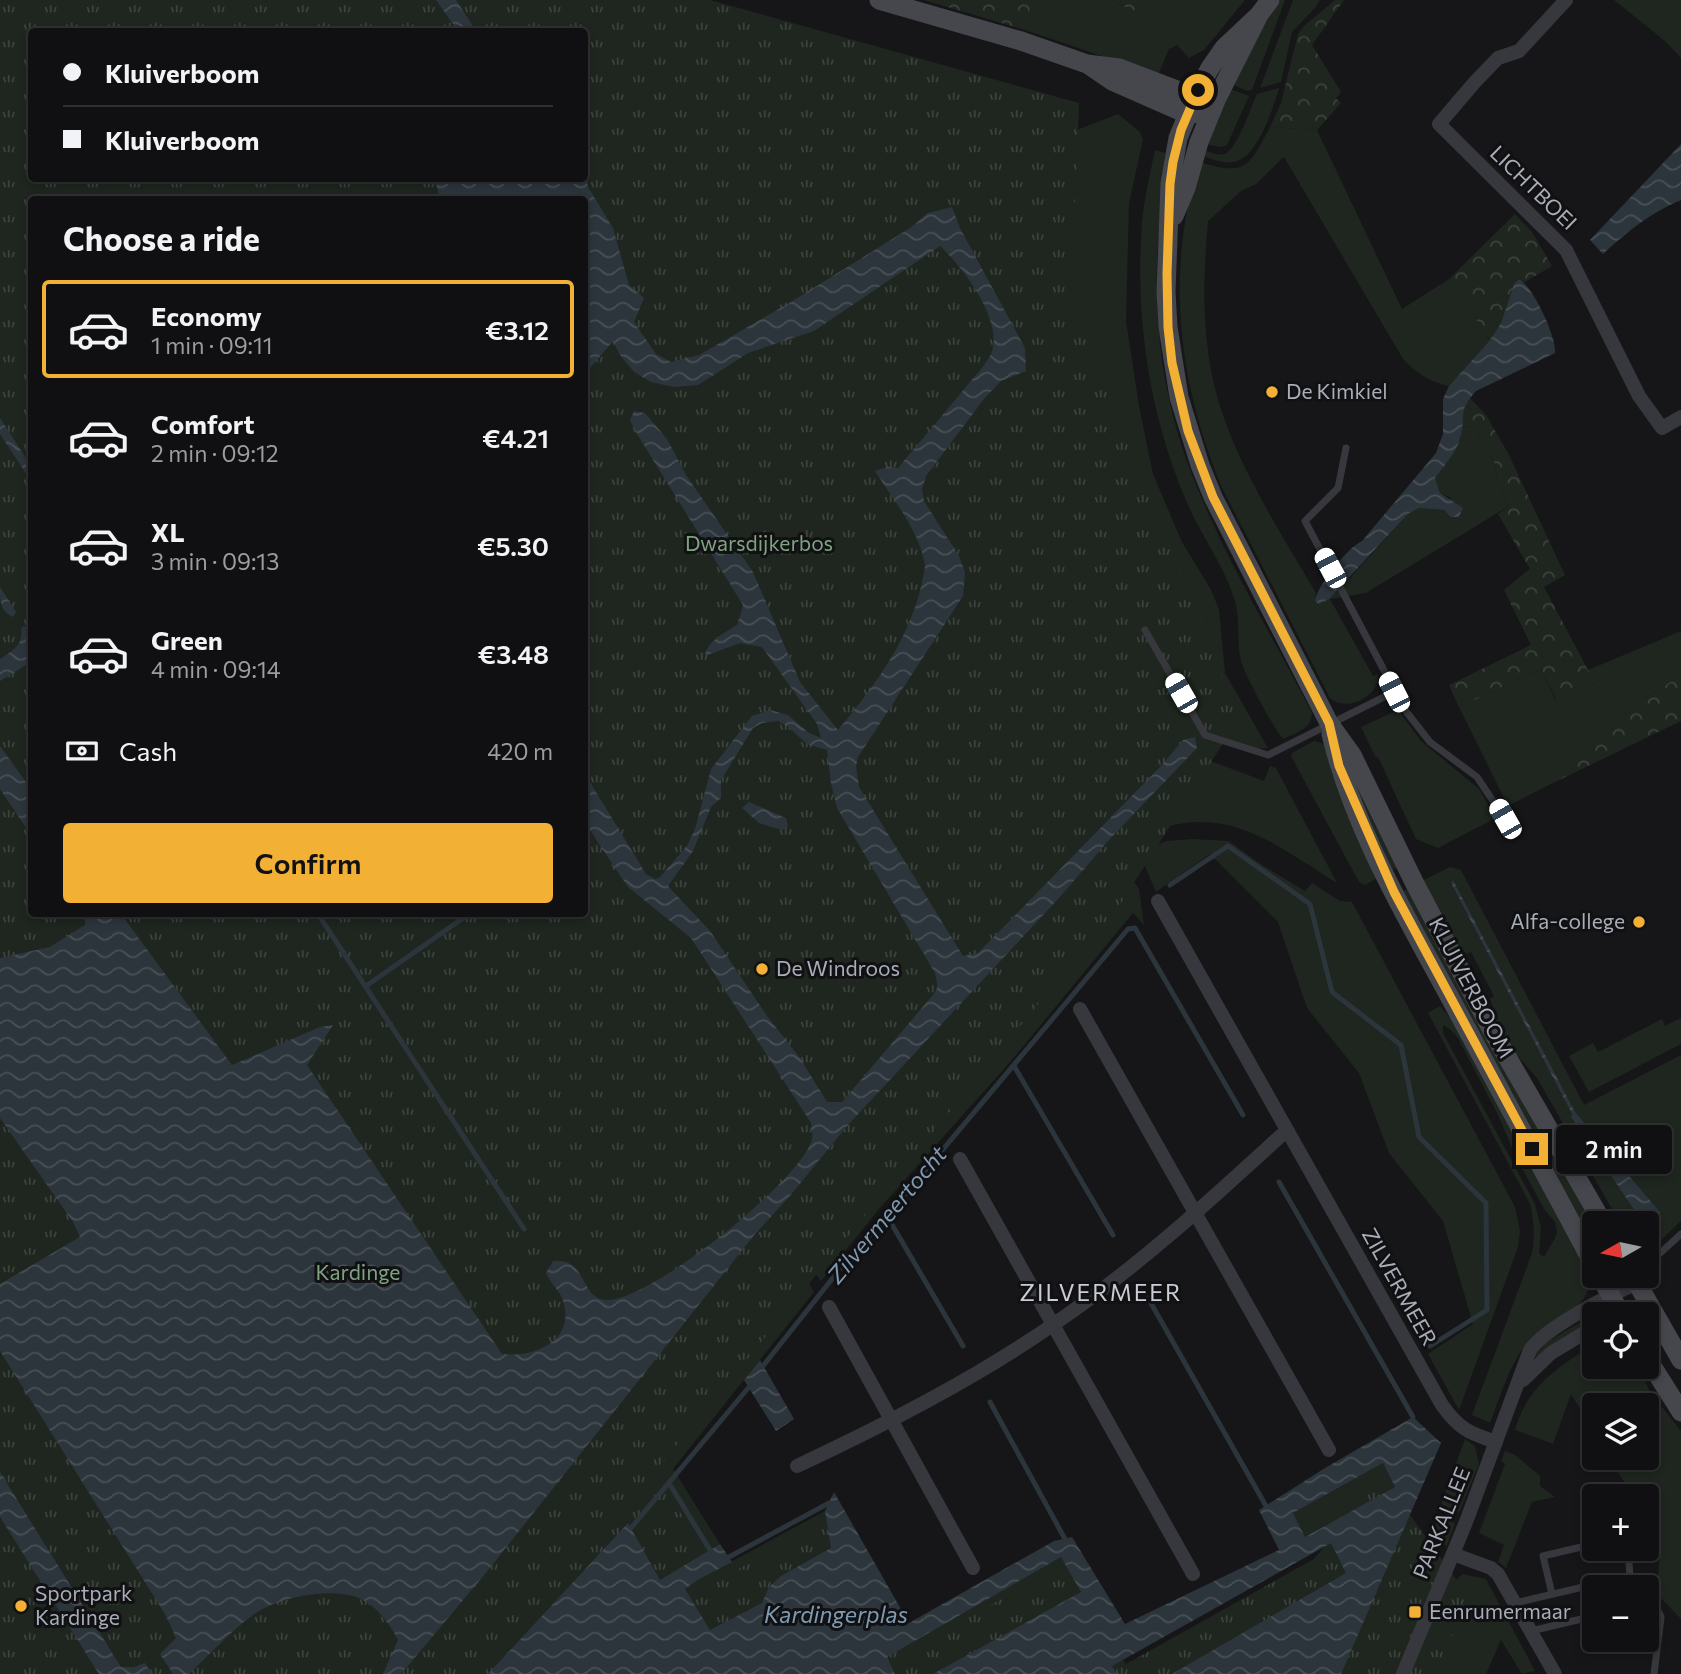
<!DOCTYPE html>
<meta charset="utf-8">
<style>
:root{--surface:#101012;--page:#1e1e20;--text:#f1f3f6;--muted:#9c9d9f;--line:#303032;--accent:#f2b134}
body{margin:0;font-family:Commissioner,sans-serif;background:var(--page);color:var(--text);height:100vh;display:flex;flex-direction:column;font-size:26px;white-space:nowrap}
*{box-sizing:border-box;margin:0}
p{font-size:23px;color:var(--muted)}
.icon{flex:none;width:38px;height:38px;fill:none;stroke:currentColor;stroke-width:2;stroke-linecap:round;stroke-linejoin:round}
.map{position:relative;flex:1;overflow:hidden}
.sheet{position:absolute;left:28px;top:196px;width:560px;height:721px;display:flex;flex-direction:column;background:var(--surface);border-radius:7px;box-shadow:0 4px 10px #0003,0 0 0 2px var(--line)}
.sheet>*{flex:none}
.top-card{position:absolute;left:28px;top:28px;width:560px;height:154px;border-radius:7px;box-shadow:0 4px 10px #0003,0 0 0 2px var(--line);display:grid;align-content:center;height:154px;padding:0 35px;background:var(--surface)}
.needle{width:46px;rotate:261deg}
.fabs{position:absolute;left:1582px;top:1211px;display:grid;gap:14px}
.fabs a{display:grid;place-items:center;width:77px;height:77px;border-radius:7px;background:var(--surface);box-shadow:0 4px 10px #0003,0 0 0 2px var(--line);font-size:35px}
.end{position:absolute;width:32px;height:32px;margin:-16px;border:9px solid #f2b134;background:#111;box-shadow:0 0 0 4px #111}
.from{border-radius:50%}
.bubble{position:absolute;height:49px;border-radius:7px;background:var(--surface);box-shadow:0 4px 10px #0003,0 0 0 2px var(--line);font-size:23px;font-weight:600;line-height:49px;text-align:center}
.car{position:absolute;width:21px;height:42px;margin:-21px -10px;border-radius:9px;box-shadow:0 0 5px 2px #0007;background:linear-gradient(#fff 24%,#345 0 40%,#fff 0 76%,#345 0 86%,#fff 0)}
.top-card b{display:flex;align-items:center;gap:24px;height:66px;font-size:26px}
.top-card b+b{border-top:2px solid var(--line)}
.top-card i{width:18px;height:18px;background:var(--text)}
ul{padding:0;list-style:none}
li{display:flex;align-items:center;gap:21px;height:98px;margin:0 14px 10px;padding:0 21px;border:4px solid transparent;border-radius:7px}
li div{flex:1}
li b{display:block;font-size:26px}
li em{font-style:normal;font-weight:600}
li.current{border-color:var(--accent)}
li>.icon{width:63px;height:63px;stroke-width:1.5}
h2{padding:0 35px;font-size:32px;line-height:84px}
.pay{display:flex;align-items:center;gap:18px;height:77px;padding:0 35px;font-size:26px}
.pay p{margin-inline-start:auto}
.cta{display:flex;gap:14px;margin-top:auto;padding:14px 35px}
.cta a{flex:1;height:80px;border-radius:7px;background:var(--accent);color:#111;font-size:28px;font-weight:600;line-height:80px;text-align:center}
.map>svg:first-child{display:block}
.grass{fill:#1e261f;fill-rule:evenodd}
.forest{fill:url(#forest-crowns)}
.park{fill:url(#park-tufts);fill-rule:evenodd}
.water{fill:url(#water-waves);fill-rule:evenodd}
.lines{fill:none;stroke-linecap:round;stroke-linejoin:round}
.stream{stroke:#2c353c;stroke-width:5}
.lane{stroke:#37383d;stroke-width:7}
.street{stroke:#37383d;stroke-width:14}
.secondary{stroke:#45474d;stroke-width:19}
.route{stroke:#f2b134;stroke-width:9}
.poi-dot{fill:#f2b134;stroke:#111113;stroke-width:2.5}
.labels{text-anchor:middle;stroke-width:6;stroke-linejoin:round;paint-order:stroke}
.street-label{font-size:21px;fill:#a8adb8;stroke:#111113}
.poi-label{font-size:21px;fill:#a8adb8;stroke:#111113;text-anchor:start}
.park-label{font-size:21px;fill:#7fa381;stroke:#111113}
.water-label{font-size:23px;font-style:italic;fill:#7f9bb3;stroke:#111113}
.neighbourhood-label{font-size:23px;letter-spacing:2px;fill:#c9ccd4;stroke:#111113}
</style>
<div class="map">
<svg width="1681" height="1674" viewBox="0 0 1681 1674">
<defs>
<pattern id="forest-crowns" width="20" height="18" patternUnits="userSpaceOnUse" patternTransform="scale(1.75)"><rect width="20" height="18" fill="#1e261f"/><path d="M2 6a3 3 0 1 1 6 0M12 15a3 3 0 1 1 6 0" fill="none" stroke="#3c433d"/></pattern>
<pattern id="park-tufts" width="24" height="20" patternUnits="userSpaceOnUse" patternTransform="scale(1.75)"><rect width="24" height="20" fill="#1e261f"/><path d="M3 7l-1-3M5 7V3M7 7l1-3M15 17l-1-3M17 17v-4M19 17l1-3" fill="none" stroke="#3c433d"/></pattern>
<pattern id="water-waves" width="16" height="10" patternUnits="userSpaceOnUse" patternTransform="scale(1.75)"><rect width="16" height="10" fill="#2c353c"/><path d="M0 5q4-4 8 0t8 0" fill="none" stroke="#485056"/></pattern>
</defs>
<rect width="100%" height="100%" fill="#161618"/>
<g class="grass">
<path d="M1052 0H1112L1127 8 1152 6 1157 0H1245L1204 50 1189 58 1177 45 1169 49 1158 75 1025 30Z"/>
<path d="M1280 0H1285L1252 90 1247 91 1230 83Z"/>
<path d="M1293 0H1320L1316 7 1292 32 1281 82 1260 88Z"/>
<path d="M1614 0H1681V58L1665 41Z"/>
<path d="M1228 88 1249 96 1227 145 1221 147 1205 144Z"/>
<path d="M1279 88C1273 109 1257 158 1234 162 1222 164 1211 159 1201 155L1203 150C1210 152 1218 156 1225 154 1237 149 1251 107 1257 94Z"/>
<path d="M1118 114 1140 132 1143 140 1129 203 1126 321 1139 406 1153 474 1182 542 1210 588 1219 609 1225 673 1268 748 1255 749 1233 743 644 298Z"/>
<path d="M1270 127 1317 130 1402 309 1449 279 1490 340 1449 386C1430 382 1417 374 1403 359L1284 157 1256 184 1241 191 1208 221C1202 286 1201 355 1224 418 1245 477 1284 539 1316 593L1315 601 1351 577 1408 514 1419 508 1444 510 1451 498 1440 493 1435 478 1461 438V426L1473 427 1494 462 1499 485 1509 506 1366 593 1330 599 1373 676 1378 674C1381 696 1346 713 1330 698L1222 488C1178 381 1165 273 1199 162 1247 176 1248 168 1270 127Z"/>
<path d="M1155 150 1169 154C1154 237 1151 320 1170 403 1193 508 1263 617 1312 713 1312 729 1296 733 1283 739 1275 731 1244 673 1241 661 1236 640 1241 618 1234 598 1223 564 1201 535 1187 503 1149 414 1135 319 1142 223 1144 199 1150 174 1155 150Z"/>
<path d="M1681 631V678L1672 681 1636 704 1616 727 1590 747 1561 762 1554 774 1555 782 1508 806 1459 707 1541 669 1555 699 1600 682 1588 670Z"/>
<path d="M1398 710 1421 741 1479 789 1496 818 1438 848 1416 839 1378 757 1376 758 1361 727Z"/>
<path d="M1314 741 1324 744 1380 876 1365 885 1359 882 1291 756 1292 753Z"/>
<path d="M1208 760 1264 781 1270 766 1276 768 1337 883C1278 847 1230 804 1157 830Z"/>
<path d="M1346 766 1401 866 1389 872Z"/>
<path d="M1192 839 1229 841 1259 863 1305 891 1312 883 1340 901 1352 902 1515 1207 1520 1231 1518 1247 1459 1410 1428 1354 1473 1324 1443 1221 1389 1153 1359 1073 1307 1008 1278 922 1210 854 1156 892 1144 864 1148 848 1167 841Z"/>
<path d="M1450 867 1461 870 1584 1105 1681 1055V1221L1659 1242 1647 1247V1227L1648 1228 1660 1212 1575 1113 1453 880 1451 883 1572 1114 1571 1117 1643 1223H1620L1537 1078 1506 1043 1490 999 1494 996 1471 952 1466 954 1445 931 1420 882Z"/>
<path d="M1132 879 1139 889 1144 925 1133 913 1011 1061 879 1209 821 1281 809 1265Z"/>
<path d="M1412 887 1594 1223V1253L1399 893Z"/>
<path d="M1440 1006 1463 1033 1586 1261C1602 1315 1551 1312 1526 1344 1509 1366 1500 1397 1490 1423L1472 1415 1532 1253C1535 1236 1534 1221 1530 1204L1428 1013ZM1443 1025 1450 1029 1458 1038 1498 1115 1515 1155 1544 1209 1555 1222 1557 1232 1555 1238 1544 1257 1539 1253 1541 1228 1535 1204 1443 1033Z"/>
<path d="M1681 1018V1044L1589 1092 1569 1056 1593 1043 1598 1052 1662 1019 1665 1026Z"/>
<path d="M804 1274 814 1292 673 1469 720 1544 689 1563 464 1674Z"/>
<path d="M1594 1314V1322L1537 1358 1534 1356 1547 1342Z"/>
<path d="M1594 1345V1367H1639L1650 1392 1681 1431V1619L1657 1594 1660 1542 1647 1520V1496H1633L1609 1458H1647V1405H1594V1432L1571 1394 1553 1444 1515 1430C1527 1387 1557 1367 1594 1345Z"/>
<path d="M1465 1439 1475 1446 1479 1464 1459 1513 1440 1507Z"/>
<path d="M1505 1451 1515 1455 1540 1476V1486L1555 1497 1532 1502 1506 1568 1498 1562 1504 1545 1479 1533 1505 1464 1501 1461Z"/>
<path d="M1383 1463 1395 1487 1305 1537 1293 1513Z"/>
<path d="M825 1511 832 1548 763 1603 699 1579Z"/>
<path d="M1436 1517 1455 1523 1447 1546 1435 1541 1431 1536Z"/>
<path d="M1062 1556 1081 1592 933 1674 887 1657Z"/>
<path d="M1463 1574 1486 1579 1535 1671 1522 1674 1501 1640 1486 1674H1413L1454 1581Z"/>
</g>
<g class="forest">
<path d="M924 0H1052L1025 30Z"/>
<path d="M1112 0H1157L1152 6 1140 12 1127 8Z"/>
<path d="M1335 0H1344L1312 45 1341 92 1336 98 1341 103 1317 130 1270 127 1281 103 1298 34 1304 26Z"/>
<path d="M1515 214 1532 232 1552 266 1525 282 1519 279 1514 284 1501 323 1490 340 1449 279Z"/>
<path d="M1470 398 1486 415 1508 453 1565 575 1544 587 1588 670 1600 682 1556 699 1541 669 1459 707 1449 685 1531 645 1504 590 1530 569 1498 514 1509 506 1499 485 1494 462 1473 427 1461 426 1462 411Z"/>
<path d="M1681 678V721L1555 782 1553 774 1560 762 1590 747 1616 727 1636 704 1672 681Z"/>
</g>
<path class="park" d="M0 0H710L1079 103 1071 300 1239 718 1121 903 657 1469 717 1581 823 1522 899 1655 1060 1567 1126 1664 1314 1559 1383 1477 1470 1599 1434 1674H0ZM32 32H584V178H32ZM32 200H584V914H32Z"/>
<g class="water">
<path d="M436 0H456L476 31H458Z"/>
<path d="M1681 144V200C1650 213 1628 231 1603 254L1590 240Z"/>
<path d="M585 174 588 187 613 228 629 285 644 298 634 322 656 354 671 362 699 355 791 302 910 228 928 213 952 207 960 228 1025 348 1026 371 1001 381 984 399 926 476 922 489 924 501 959 556 965 573 963 596 858 757 856 766 859 787 963 956 978 953 1161 766 1183 740 1195 737 1197 748 1109 840 1059 898 848 1125 789 1197 755 1234 485 1574 401 1674H383L398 1640C389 1622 374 1602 353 1596 326 1588 275 1598 253 1615 230 1632 210 1654 189 1674H173L160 1654 176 1638 165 1614 0 1351V1284L80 1237 73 1222 0 1118V958L50 947 85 925V914H121L232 1065 320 1027 333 1025 307 1065 502 1354C535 1358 576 1340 563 1301 561 1292 550 1283 546 1273L553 1261C588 1258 579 1297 605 1300 647 1304 803 1179 812 1139 813 1134 811 1127 811 1123L691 938 628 887 597 841 585 822V774L646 874 655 879 660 877 687 846 695 829 711 769 752 716 770 710 788 715 809 733 821 738 817 724 762 647 740 643 705 656C707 640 726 633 738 624L743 605 637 434 630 420 634 411 645 413 667 439 686 475 753 572 800 682 838 730C874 687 908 641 921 587 922 580 925 572 925 566 920 531 893 500 875 471L887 467 898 468C919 443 940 418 961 393 970 381 984 368 991 354 1005 322 962 266 940 246L814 331 748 353 698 385 674 387 651 382 634 372 620 355 613 341 585 374 584 200 435 199 439 196 435 179 584 178ZM778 721 787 726 807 744 827 750 831 783 837 808 935 973 938 989 842 1102H827L800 1058 767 1016 710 931 668 886 693 851 711 807 721 798V780L753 728 762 723Z"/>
<path d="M1519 279C1533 286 1557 338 1555 353L1476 391C1456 413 1467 416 1460 439 1456 453 1444 466 1435 478L1440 493 1463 508 1459 517H1451L1444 510 1419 508 1408 514 1329 599 1319 604 1315 601C1317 586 1347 548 1362 541L1436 453 1443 434V399L1449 386 1490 340 1501 323 1514 284Z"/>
<path d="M0 418 31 466V481L0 434Z"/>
<path d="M0 587 16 612 13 617C0 611 0 601 0 587Z"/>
<path d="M24 626 31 631V662L0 681V659C12 651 24 645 21 629Z"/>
<path d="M0 746 31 789V835L0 789Z"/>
<path d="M749 802 786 818 788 827 782 830 759 823 742 808Z"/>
<path d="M1453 880 1575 1112 1660 1212 1658 1222 1648 1228 1647 1223H1643L1571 1117 1572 1114 1451 883Z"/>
<path d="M760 1360 794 1419 776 1431 744 1380Z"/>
<path d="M1413 1417 1441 1443 1341 1674H1172L1346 1573 1331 1543 1112 1666 1117 1674H933L1081 1592 1061 1557 887 1657 895 1674H488L628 1523 660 1580 720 1544 732 1562 699 1579 685 1589 710 1630 762 1603 769 1587 781 1576 831 1548 825 1511 834 1492 909 1623 1054 1541 1072 1537 1125 1624 1279 1550 1259 1510 1325 1468ZM1383 1463 1395 1487 1305 1537 1293 1513Z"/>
<path d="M0 1472 121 1667H134L145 1663 152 1674H99L0 1517Z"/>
</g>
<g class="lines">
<g class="stream">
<path d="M1170 885 1228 846 1310 904 1332 992 1401 1045 1419 1137 1486 1203 1487 1310 1430 1346"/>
<path d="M318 914 524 1229"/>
<path d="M366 986 469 914"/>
<path d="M1014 1066 1113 1235"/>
<path d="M1279 1182 1413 1417"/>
<path d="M887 1216 963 1346"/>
<path d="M1148 1298 1266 1506"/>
<path d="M763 1366 840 1269 887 1216 1128 929 1135 928 1243 1115"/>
<path d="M990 1402 1065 1539"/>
<path d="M669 1483 710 1550"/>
<path d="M631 1528 749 1387"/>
<path d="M729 1557 829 1503"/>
</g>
<g class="lane">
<path d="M1346 448 1338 488 1305 521 1405 710 1430 742 1477 777 1505 819"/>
<path d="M1145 630 1205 735 1268 755 1394 692"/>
<path d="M1647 1265 1681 1234"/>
<path d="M1552 1594 1543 1556 1594 1544"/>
<path d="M1515 1603 1630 1576 1628 1549"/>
<path d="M1647 1604C1655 1604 1658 1610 1661 1617L1654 1674"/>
<path d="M1531 1631 1594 1616"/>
</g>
<g class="street">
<path d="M1566 0 1519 51 1498 58 1474 83 1439 124 1566 250 1639 396 1662 428 1681 417"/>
<path d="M1158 901 1442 1405C1459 1429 1469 1433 1496 1442"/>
<path d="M1080 1009 1329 1450"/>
<path d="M960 1159 1193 1574"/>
<path d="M829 1307 973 1568"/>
<path d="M1523 1380 1551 1353 1594 1327"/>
<path d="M797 1466C886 1424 973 1380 1054 1324 1138 1267 1213 1198 1287 1130"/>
<path d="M1453 1554 1491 1568 1498 1574 1555 1674"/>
<path d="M1403 1674 1466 1522 1530 1350C1546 1327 1610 1295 1637 1283"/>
</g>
<g class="secondary">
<path d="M879 0 1021 41 1087 64 1119 68 1195 97 1210 113 1187 114 1112 81 1087 64"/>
<path d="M1259 15 1224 48 1210 68 1198 90 1178 138 1170 184 1166 292 1168 327 1179 397 1200 465 1213 497 1329 723 1352 755 1414 882 1495 1036 1603 1223"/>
<path d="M1174 216 1186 188 1199 142 1217 98 1259 15 1270 0"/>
<path d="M1331 734C1353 826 1403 911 1448 994 1497 1084 1545 1174 1594 1265"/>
<path d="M1600 1276 1621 1314"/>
<path d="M1633 1276 1681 1360"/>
<path d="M1647 1358 1681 1412"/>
</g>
</g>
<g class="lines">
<path class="route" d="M1198 90 1181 130 1173 162 1170 184 1167 274 1168 327 1172 363 1188 431 1213 497 1329 723 1339 766 1394 892 1532 1149"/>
</g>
<g class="poi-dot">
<circle cx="1272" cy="392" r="7"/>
<circle cx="1639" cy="922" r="7"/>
<circle cx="762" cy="969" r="7"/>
<circle cx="21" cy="1606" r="7"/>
<rect x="1408" y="1605" width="14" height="14" rx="3.5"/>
</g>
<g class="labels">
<g class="street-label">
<text transform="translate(1533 188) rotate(44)" y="7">LICHTBOEI</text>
<text transform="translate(1471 988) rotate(62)" y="7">KLUIVERBOOM</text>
<text transform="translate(1399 1287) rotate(61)" y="7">ZILVERMEER</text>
<text transform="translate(1442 1523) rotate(-68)" y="7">PARKALLEE</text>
</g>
<g class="poi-label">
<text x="1286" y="399">De Kimkiel</text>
<text x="1625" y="929" text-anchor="end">Alfa-college</text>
<text x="776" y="976">De Windroos</text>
<text x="35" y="1601">Sportpark<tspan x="35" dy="24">Kardinge</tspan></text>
<text x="1429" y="1619">Eenrumermaar</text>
</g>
<g class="park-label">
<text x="759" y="551">Dwarsdijkerbos</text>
<text x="358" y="1280">Kardinge</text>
</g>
<g class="water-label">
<text transform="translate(887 1215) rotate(-50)" y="8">Zilvermeertocht</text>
<text x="836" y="1623">Kardingerplas</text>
</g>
<g class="neighbourhood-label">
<text x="1101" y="1301">ZILVERMEER</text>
</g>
</g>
</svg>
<div class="fabs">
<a><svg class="needle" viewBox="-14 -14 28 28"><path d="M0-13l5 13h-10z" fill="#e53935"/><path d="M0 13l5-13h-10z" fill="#9c9d9f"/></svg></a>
<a><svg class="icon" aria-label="locate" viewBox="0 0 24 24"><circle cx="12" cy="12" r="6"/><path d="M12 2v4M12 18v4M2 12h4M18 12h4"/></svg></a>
<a><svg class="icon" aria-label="layers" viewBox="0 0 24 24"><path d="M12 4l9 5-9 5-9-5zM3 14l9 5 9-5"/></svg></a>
<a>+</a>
<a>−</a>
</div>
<i class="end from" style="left:1198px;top:90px"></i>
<i class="end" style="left:1532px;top:1149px"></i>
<div class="bubble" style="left:1556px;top:1125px;width:116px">2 min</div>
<i class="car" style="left:1330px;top:568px;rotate:332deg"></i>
<i class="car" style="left:1394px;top:692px;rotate:333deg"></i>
<i class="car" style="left:1181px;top:693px;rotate:330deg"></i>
<i class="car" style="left:1505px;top:819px;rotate:330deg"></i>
<div class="top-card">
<b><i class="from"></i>Kluiverboom</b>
<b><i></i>Kluiverboom</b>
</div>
<section class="sheet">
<h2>Choose a ride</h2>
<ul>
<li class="current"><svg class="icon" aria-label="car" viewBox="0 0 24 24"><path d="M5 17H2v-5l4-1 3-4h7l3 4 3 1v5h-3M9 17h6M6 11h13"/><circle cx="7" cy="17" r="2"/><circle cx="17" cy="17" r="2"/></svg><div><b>Economy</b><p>1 min · 09:11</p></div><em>€3.12</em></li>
<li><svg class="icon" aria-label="car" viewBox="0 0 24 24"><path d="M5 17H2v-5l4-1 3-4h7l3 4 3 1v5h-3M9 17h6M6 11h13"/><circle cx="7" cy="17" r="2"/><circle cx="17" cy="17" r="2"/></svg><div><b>Comfort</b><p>2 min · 09:12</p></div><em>€4.21</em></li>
<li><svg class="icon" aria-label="car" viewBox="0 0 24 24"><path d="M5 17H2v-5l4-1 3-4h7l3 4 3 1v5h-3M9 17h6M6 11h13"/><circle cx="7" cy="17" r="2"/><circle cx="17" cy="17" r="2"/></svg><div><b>XL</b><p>3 min · 09:13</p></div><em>€5.30</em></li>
<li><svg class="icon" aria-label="car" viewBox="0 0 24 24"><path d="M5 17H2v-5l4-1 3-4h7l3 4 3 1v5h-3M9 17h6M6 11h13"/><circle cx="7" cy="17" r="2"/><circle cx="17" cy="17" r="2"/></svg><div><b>Green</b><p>4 min · 09:14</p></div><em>€3.48</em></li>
</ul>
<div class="pay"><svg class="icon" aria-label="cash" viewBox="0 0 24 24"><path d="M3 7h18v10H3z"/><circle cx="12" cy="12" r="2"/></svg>Cash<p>420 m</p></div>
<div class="cta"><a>Confirm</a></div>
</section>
</div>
